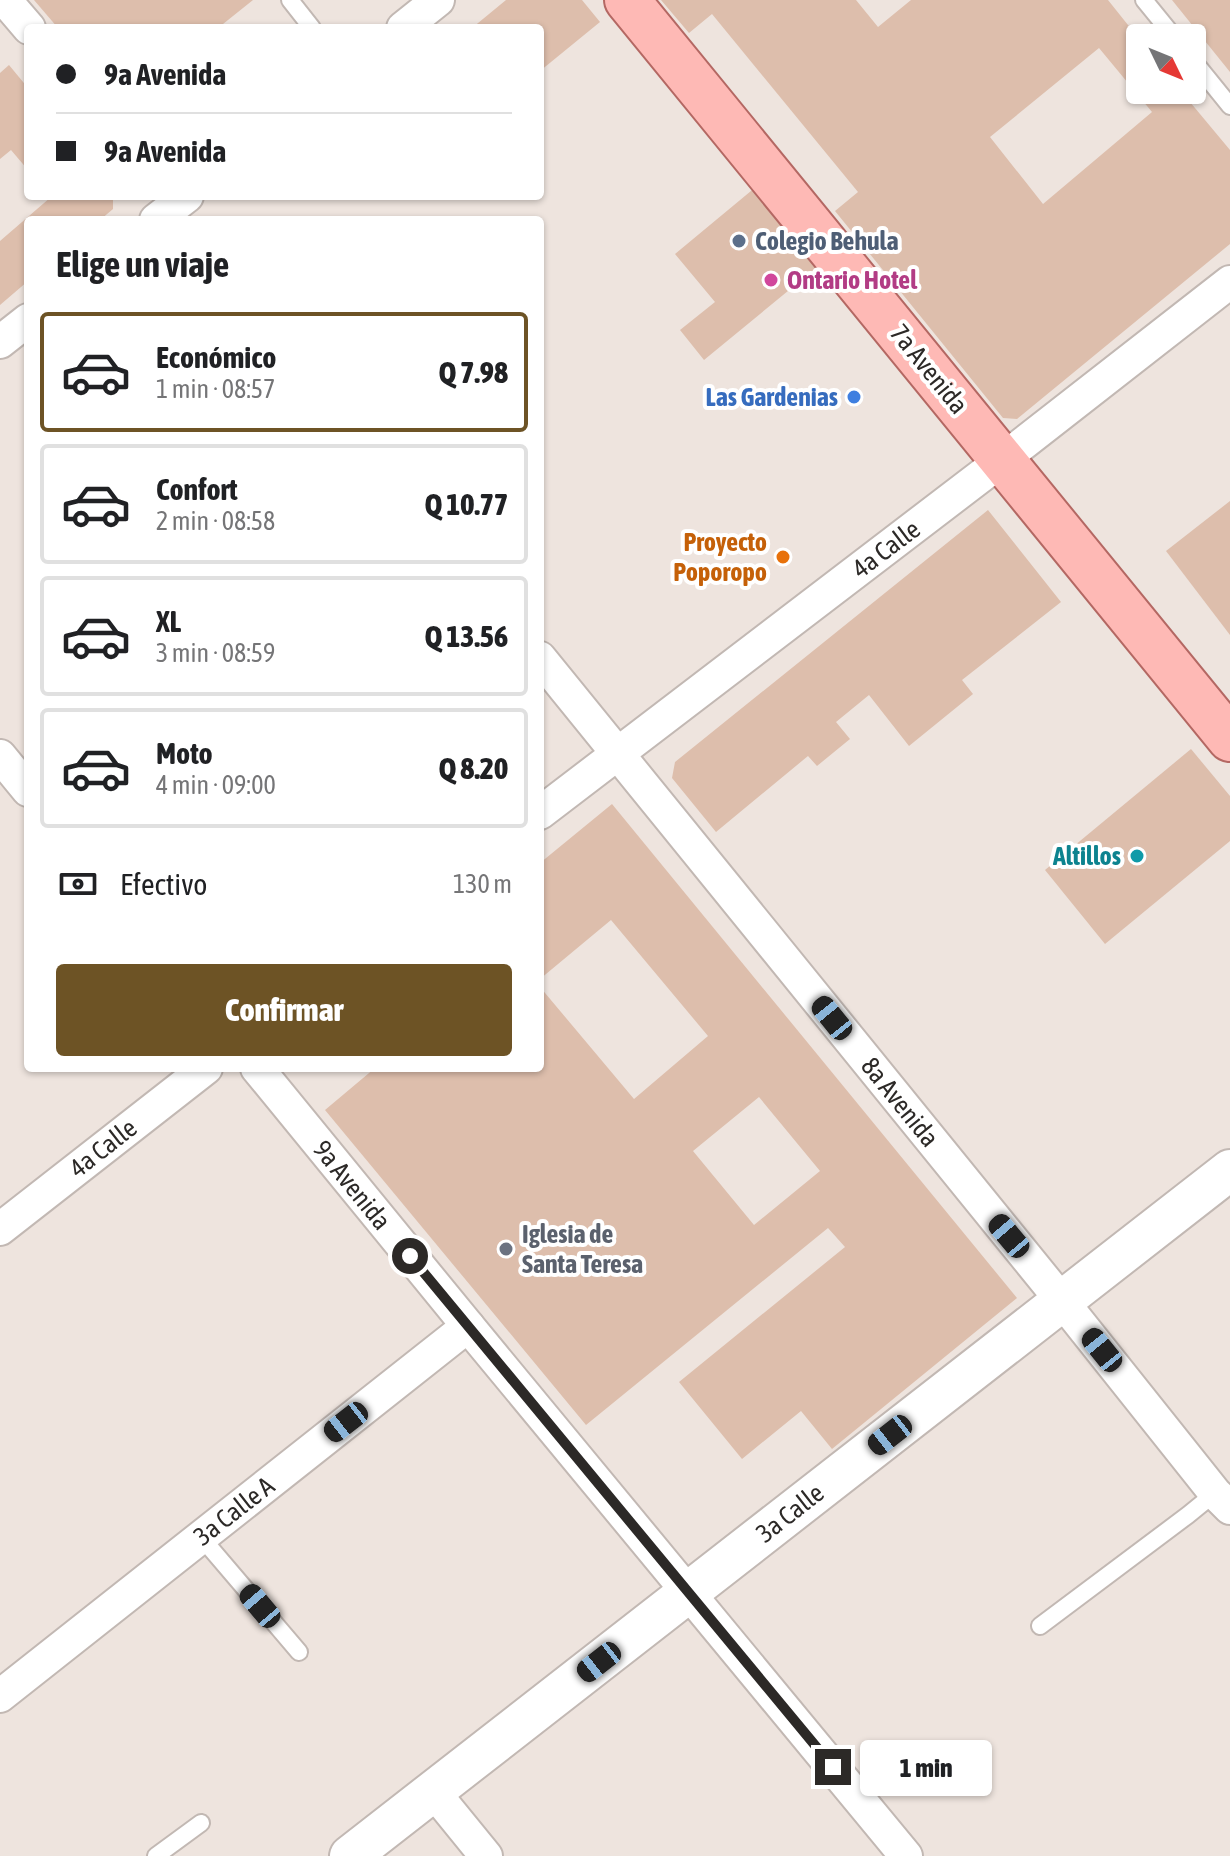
<!DOCTYPE html>
<html lang="es">
<meta charset="utf-8">
<style>
:root{--surface:#fff;--page:#f2f2f2;--text:#202124;--muted:#757577;--line:#e0e0e0;--accent:#6d5325}
body{margin:0;font-family:"Asap Condensed",sans-serif;background:var(--page);color:var(--text);height:100vh;display:flex;flex-direction:column;font-size:30px;white-space:nowrap}
*{box-sizing:border-box;margin:0}
p{font-size:26px;color:var(--muted)}
.icon{flex:none;width:44px;height:44px;fill:none;stroke:currentColor;stroke-width:2;stroke-linecap:round;stroke-linejoin:round}
.map{position:relative;flex:1;overflow:hidden}
.side{position:absolute;left:24px;top:216px;width:520px;height:856px;display:flex;flex-direction:column;background:var(--surface);border-radius:8px;box-shadow:0 2px 6px #0004}
.side>*{flex:none}
.hud{position:absolute;left:24px;top:24px;width:520px;height:176px;border-radius:8px;box-shadow:0 2px 6px #0004;display:grid;align-content:center;height:176px;padding:0 32px;background:var(--surface)}
.needle{width:52px;rotate:133deg}
.fabs{position:absolute;left:1126px;top:24px;display:grid;gap:16px}
.fabs a{display:grid;place-items:center;width:80px;height:80px;border-radius:8px;background:var(--surface);box-shadow:0 2px 6px #0004;font-size:40px}
.end{position:absolute;width:36px;height:36px;margin:-18px;border:10px solid #2c2927;background:#fff;box-shadow:0 0 0 4px #fff}
.from{border-radius:50%}
.bubble{position:absolute;height:56px;border-radius:8px;background:var(--surface);box-shadow:0 2px 6px #0004;font-size:26px;font-weight:800;line-height:56px;text-align:center}
.car{position:absolute;width:24px;height:48px;margin:-24px -12px;border-radius:10px;box-shadow:0 0 6px 2px #0007;background:linear-gradient(#222 24%,#8ab4d8 0 40%,#222 0 76%,#8ab4d8 0 86%,#222 0)}
.hud b{display:flex;align-items:center;gap:28px;height:76px;font-size:30px}
.hud b+b{border-top:2px solid var(--line)}
.hud i{width:20px;height:20px;background:var(--text)}
ul{padding:0;list-style:none}
li{display:flex;align-items:center;gap:24px;height:120px;margin:0 16px 12px;padding:0 16px;border:4px solid var(--line);border-radius:8px}
li div{flex:1}
li b{display:block;font-size:30px}
li em{font-style:normal;font-weight:800}
li.active{border-color:var(--accent)}
li>.icon{width:72px;height:72px;stroke-width:1.5}
h2{padding:0 32px;font-size:36px;line-height:96px}
.pay{display:flex;align-items:center;gap:20px;height:88px;padding:0 32px;font-size:30px}
.pay p{margin-inline-start:auto}
.action{display:flex;gap:16px;margin-top:auto;padding:16px 32px}
.action a{flex:1;height:92px;border-radius:8px;background:var(--accent);color:#fff;font-size:32px;font-weight:800;line-height:92px;text-align:center}
.map>svg:first-child{display:block}
.building{fill:#ddbeac;fill-rule:evenodd}
.lines{fill:none;stroke-linecap:round;stroke-linejoin:round}
.service-casing{stroke:#c2b8b3;stroke-width:20}
.minor-casing{stroke:#c2b8b3;stroke-width:36}
.tertiary-casing{stroke:#c2b8b3;stroke-width:44}
.primary-casing{stroke:#b46863;stroke-width:48}
.service{stroke:#fff;stroke-width:16}
.minor{stroke:#fff;stroke-width:32}
.tertiary{stroke:#fff;stroke-width:40}
.primary{stroke:#feb9b5;stroke-width:44}
.route{stroke:#2c2927;stroke-width:10}
.service-dot{fill:#5c6f8a;stroke:#fff;stroke-width:3}
.hotel-dot{fill:#d1479c;stroke:#fff;stroke-width:3}
.shop-dot{fill:#3f7fe0;stroke:#fff;stroke-width:3}
.food-dot{fill:#e8710a;stroke:#fff;stroke-width:3}
.culture-dot{fill:#0f9aa8;stroke:#fff;stroke-width:3}
.worship-dot{fill:#6b7280;stroke:#fff;stroke-width:3}
.labels{text-anchor:middle;stroke-width:8;stroke-linejoin:round;paint-order:stroke}
.service-label{font-size:26px;font-weight:bold;fill:#4e5e75;stroke:#fff;text-anchor:start}
.hotel-label{font-size:26px;font-weight:bold;fill:#b23c85;stroke:#fff;text-anchor:start}
.street-label{font-size:26px;fill:#2c2927;stroke:#fff}
.shop-label{font-size:26px;font-weight:bold;fill:#366cbe;stroke:#fff;text-anchor:end}
.food-label{font-size:26px;font-weight:bold;fill:#c56008;stroke:#fff;text-anchor:end}
.culture-label{font-size:26px;font-weight:bold;fill:#0d838f;stroke:#fff;text-anchor:end}
.worship-label{font-size:26px;font-weight:bold;fill:#5b616d;stroke:#fff;text-anchor:start}
</style>
<div class="map">
<svg width="1230" height="1856" viewBox="0 0 1230 1856">
<rect width="100%" height="100%" fill="#eee4de"/>
<g class="building">
<path d="M34 0H253L218 28H58Z"/>
<path d="M506 0H582L600 22 540 71V28H472Z"/>
<path d="M661 0H856L878 27 911 0H1108L1140 40V90H1180L1230 150V244L1017 419 1003 418 835 211 858 192 712 14 689 33ZM1099 48 1152 112 1043 204 990 137Z"/>
<path d="M1172 0H1230V72Z"/>
<path d="M9 65 28 88V170L11 150 0 159V73Z"/>
<path d="M763 181 827 259 704 360 680 330 715 302 675 254Z"/>
<path d="M50 196H113V209L100 220H28V281L0 305V241L51 197Z"/>
<path d="M1230 501V635L1166 551Z"/>
<path d="M988 510 1061 602 962 680 973 694 909 746 869 695 836 722 850 739 817 766 808 756 716 832 672 778 675 762Z"/>
<path d="M1191 749 1230 796V841L1105 944 1045 870Z"/>
<path d="M612 804 1017 1298 832 1449 801 1411 742 1459 679 1382 845 1247 828 1228 586 1425 325 1110 375 1068H540V987L634 1099 708 1036 611 920 540 979V863ZM759 1097 820 1171 754 1225 693 1151Z"/>
</g>
<g class="lines">
<g class="service-casing">
<g id="service">
<path d="M290 0 312 28"/>
<path d="M1144 0 1175 38"/>
<path d="M1192 59 1230 106"/>
<path d="M201 1537 299 1652"/>
<path d="M1040 1626 1188 1515 1215 1493"/>
<path d="M156 1856 201 1823"/>
</g>
</g>
<g class="minor-casing">
<g id="minor">
<path d="M5 0 29 28"/>
<path d="M403 28 438 0"/>
<path d="M156 220 187 196"/>
<path d="M0 342 28 320"/>
<path d="M540 658 1062 1301 1215 1493 1230 1508"/>
<path d="M0 756 28 790"/>
<path d="M540 813 1002 460 1230 282"/>
<path d="M257 1068 468 1326 906 1856"/>
<path d="M0 1229 206 1068"/>
<path d="M0 1696 468 1326"/>
<path d="M433 1791 486 1856"/>
</g>
</g>
<g class="tertiary-casing">
<path id="tertiary" d="M350 1856 1230 1170"/>
</g>
<g class="primary-casing">
<path id="primary" d="M627 0 1230 739"/>
</g>
<use href="#service" class="service"/>
<use href="#minor" class="minor"/>
<use href="#tertiary" class="tertiary"/>
<use href="#primary" class="primary"/>
</g>
<g class="lines">
<path class="route" d="M410 1256 833 1767"/>
</g>
<circle class="service-dot" cx="739" cy="241" r="8"/>
<circle class="hotel-dot" cx="771" cy="280" r="8"/>
<circle class="shop-dot" cx="854" cy="397" r="8"/>
<circle class="food-dot" cx="783" cy="557" r="8"/>
<circle class="culture-dot" cx="1137" cy="856" r="8"/>
<circle class="worship-dot" cx="506" cy="1249" r="8"/>
<g class="labels">
<g class="service-label">
<text x="755" y="250">Colegio Behula</text>
</g>
<g class="hotel-label">
<text x="787" y="289">Ontario Hotel</text>
</g>
<g class="street-label">
<text transform="translate(929 369) rotate(51)" y="9">7a Avenida</text>
<text transform="translate(886 549) rotate(-37)" y="9">4a Calle</text>
<text transform="translate(900 1102) rotate(51)" y="9">8a Avenida</text>
<text transform="translate(103 1148) rotate(-38)" y="9">4a Calle</text>
<text transform="translate(352 1185) rotate(51)" y="9">9a Avenida</text>
<text transform="translate(234 1511) rotate(-38)" y="9">3a Calle A</text>
<text transform="translate(790 1513) rotate(-38)" y="9">3a Calle</text>
</g>
<g class="shop-label">
<text x="838" y="406">Las Gardenias</text>
</g>
<g class="food-label">
<text x="767" y="551">Proyecto<tspan x="767" dy="30">Poporopo</tspan></text>
</g>
<g class="culture-label">
<text x="1121" y="865">Altillos</text>
</g>
<g class="worship-label">
<text x="522" y="1243">Iglesia de<tspan x="522" dy="30">Santa Teresa</tspan></text>
</g>
</g>
</svg>
<div class="fabs">
<a><svg class="needle" viewBox="-14 -14 28 28"><path d="M0-13l5 13h-10z" fill="#e53935"/><path d="M0 13l5-13h-10z" fill="#757577"/></svg></a>
</div>
<i class="end from" style="left:410px;top:1256px"></i>
<i class="end" style="left:833px;top:1767px"></i>
<div class="bubble" style="left:860px;top:1740px;width:132px">1 min</div>
<i class="car" style="left:832px;top:1018px;rotate:321deg"></i>
<i class="car" style="left:1009px;top:1236px;rotate:320deg"></i>
<i class="car" style="left:1102px;top:1350px;rotate:321deg"></i>
<i class="car" style="left:346px;top:1422px;rotate:232deg"></i>
<i class="car" style="left:890px;top:1435px;rotate:232deg"></i>
<i class="car" style="left:260px;top:1606px;rotate:320deg"></i>
<i class="car" style="left:599px;top:1662px;rotate:232deg"></i>
<div class="hud">
<b><i class="from"></i>9a Avenida</b>
<b><i></i>9a Avenida</b>
</div>
<section class="side">
<h2>Elige un viaje</h2>
<ul>
<li class="active"><svg class="icon" aria-label="car" viewBox="0 0 24 24"><path d="M5 17H2v-5l4-1 3-4h7l3 4 3 1v5h-3M9 17h6M6 11h13"/><circle cx="7" cy="17" r="2"/><circle cx="17" cy="17" r="2"/></svg><div><b>Económico</b><p>1 min · 08:57</p></div><em>Q 7.98</em></li>
<li><svg class="icon" aria-label="car" viewBox="0 0 24 24"><path d="M5 17H2v-5l4-1 3-4h7l3 4 3 1v5h-3M9 17h6M6 11h13"/><circle cx="7" cy="17" r="2"/><circle cx="17" cy="17" r="2"/></svg><div><b>Confort</b><p>2 min · 08:58</p></div><em>Q 10.77</em></li>
<li><svg class="icon" aria-label="car" viewBox="0 0 24 24"><path d="M5 17H2v-5l4-1 3-4h7l3 4 3 1v5h-3M9 17h6M6 11h13"/><circle cx="7" cy="17" r="2"/><circle cx="17" cy="17" r="2"/></svg><div><b>XL</b><p>3 min · 08:59</p></div><em>Q 13.56</em></li>
<li><svg class="icon" aria-label="car" viewBox="0 0 24 24"><path d="M5 17H2v-5l4-1 3-4h7l3 4 3 1v5h-3M9 17h6M6 11h13"/><circle cx="7" cy="17" r="2"/><circle cx="17" cy="17" r="2"/></svg><div><b>Moto</b><p>4 min · 09:00</p></div><em>Q 8.20</em></li>
</ul>
<div class="pay"><svg class="icon" aria-label="cash" viewBox="0 0 24 24"><path d="M3 7h18v10H3z"/><circle cx="12" cy="12" r="2"/></svg>Efectivo<p>130 m</p></div>
<div class="action"><a>Confirmar</a></div>
</section>
</div>
